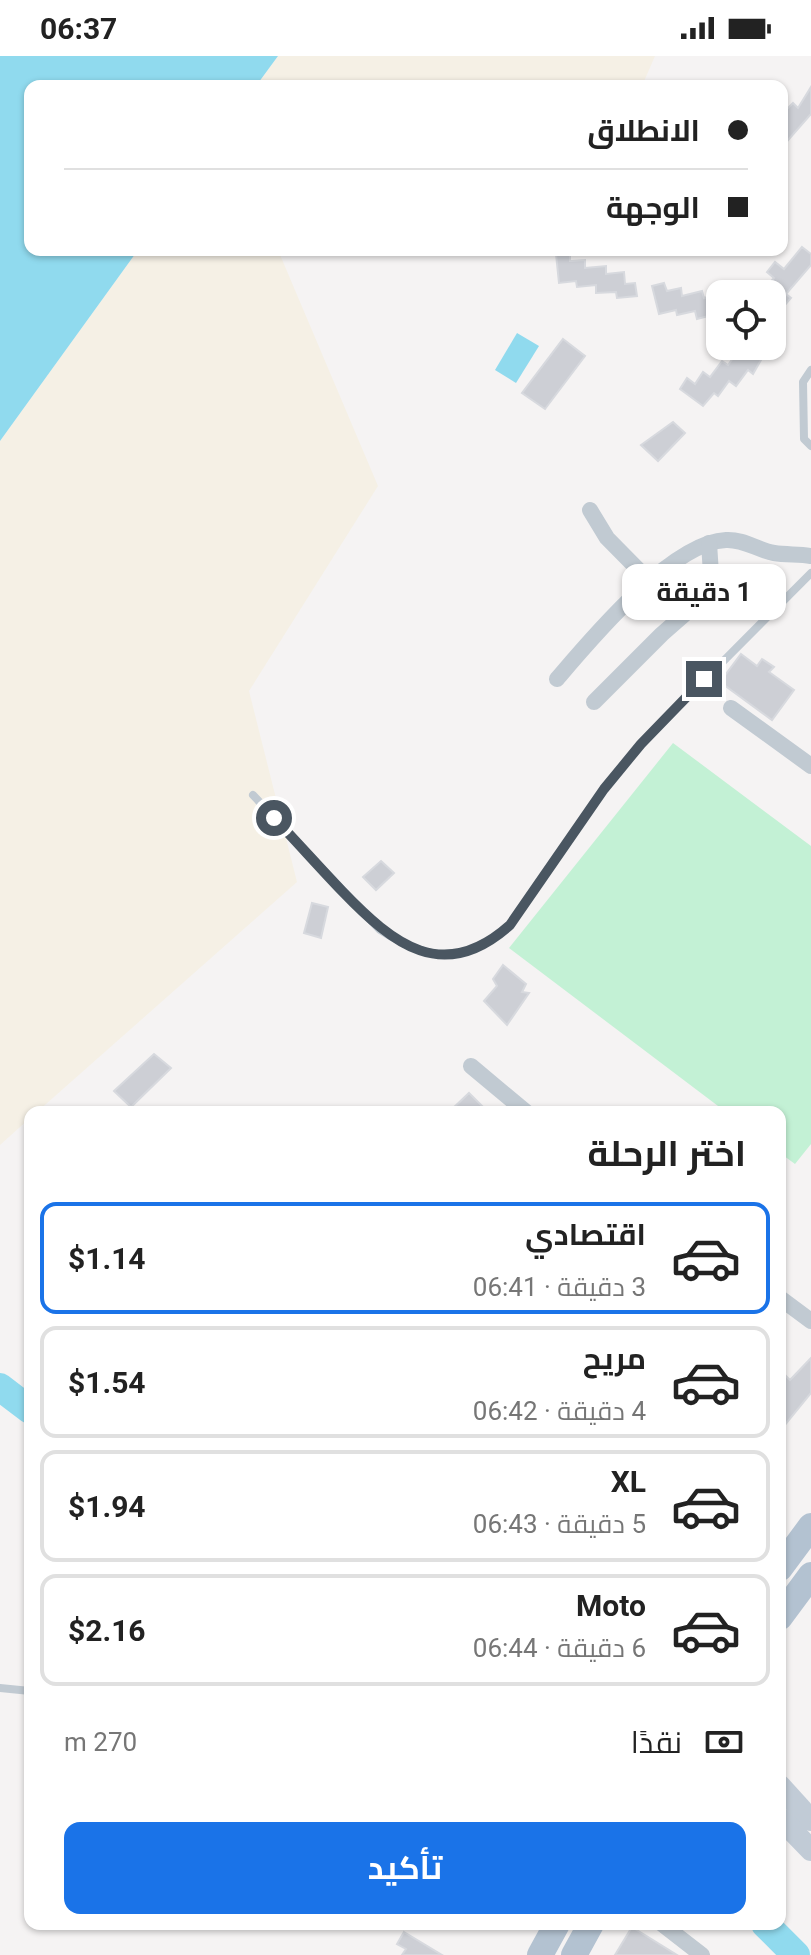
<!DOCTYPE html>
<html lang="ar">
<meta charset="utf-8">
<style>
:root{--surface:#fff;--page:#f2f2f2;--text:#222;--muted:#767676;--line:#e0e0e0;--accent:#1a73e8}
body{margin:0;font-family:Roboto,Cairo,sans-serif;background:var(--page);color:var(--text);direction:rtl;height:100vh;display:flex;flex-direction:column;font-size:30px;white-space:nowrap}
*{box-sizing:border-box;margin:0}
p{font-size:26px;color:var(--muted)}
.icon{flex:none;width:44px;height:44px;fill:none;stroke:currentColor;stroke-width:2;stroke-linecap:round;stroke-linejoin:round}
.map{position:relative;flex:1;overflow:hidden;direction:ltr}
.side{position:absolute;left:24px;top:1050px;width:762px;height:824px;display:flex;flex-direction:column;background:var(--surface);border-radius:16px;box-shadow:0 2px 6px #0004;direction:rtl}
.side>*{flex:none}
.banner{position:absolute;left:24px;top:24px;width:764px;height:176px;border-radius:16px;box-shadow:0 2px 6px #0004;direction:rtl;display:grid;align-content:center;height:176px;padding:0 40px;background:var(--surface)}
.controls{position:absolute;left:706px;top:224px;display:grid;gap:16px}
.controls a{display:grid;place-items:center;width:80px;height:80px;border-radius:16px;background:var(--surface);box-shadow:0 2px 6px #0004;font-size:40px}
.end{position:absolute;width:36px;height:36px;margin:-18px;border:10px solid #4a5661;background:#fff;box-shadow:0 0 0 4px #fff}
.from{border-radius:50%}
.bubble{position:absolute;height:56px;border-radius:16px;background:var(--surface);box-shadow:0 2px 6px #0004;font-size:26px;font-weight:700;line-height:56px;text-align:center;direction:rtl}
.banner b{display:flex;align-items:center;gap:28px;height:76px;font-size:30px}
.banner b+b{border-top:2px solid var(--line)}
.banner i{width:20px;height:20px;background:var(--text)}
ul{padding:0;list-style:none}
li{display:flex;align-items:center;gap:24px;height:112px;margin:0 16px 12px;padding:0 24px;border:4px solid var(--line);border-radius:16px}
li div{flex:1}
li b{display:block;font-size:30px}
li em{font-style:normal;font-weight:700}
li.selected{border-color:var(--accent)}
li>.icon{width:72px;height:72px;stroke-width:1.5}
h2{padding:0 40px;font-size:36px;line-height:96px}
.pay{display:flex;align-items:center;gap:20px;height:88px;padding:0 40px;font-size:30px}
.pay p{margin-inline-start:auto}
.primary-button{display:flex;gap:16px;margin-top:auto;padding:16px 40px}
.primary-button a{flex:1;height:92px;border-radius:16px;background:var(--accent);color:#fff;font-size:32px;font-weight:700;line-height:92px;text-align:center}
.status{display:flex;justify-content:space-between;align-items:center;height:56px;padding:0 40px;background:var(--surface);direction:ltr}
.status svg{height:22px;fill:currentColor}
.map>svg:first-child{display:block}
.green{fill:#c3f1d5}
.sand{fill:#f5f0e5}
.water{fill:#90daee}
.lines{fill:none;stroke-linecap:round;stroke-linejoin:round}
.river{stroke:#90daee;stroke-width:28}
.building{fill:#cdcfd5;stroke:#d7d9de;stroke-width:2}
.lane{stroke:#c1cad2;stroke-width:8}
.street{stroke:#c1cad2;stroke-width:16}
.secondary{stroke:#c1cbd6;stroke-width:22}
.primary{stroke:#b3c2d1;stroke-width:26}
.route{stroke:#4a5661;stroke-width:10}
</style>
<div class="status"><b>06:37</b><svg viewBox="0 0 49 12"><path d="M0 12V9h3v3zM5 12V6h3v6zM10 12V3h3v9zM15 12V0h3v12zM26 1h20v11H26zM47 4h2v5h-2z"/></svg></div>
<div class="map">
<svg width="811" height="1899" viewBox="0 0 811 1899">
<rect width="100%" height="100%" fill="#f5f3f3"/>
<path class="green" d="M673 687 811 790V1088L795 1108 780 1097V1056H726L509 892Z"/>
<g class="sand">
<path d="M278 0H655L642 30H256Z"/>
<path d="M138 194H278L378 430 249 635 297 826 37 1056H30V1062L0 1089V385Z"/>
</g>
<g class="water">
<path d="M0 0H278L256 30H30V194H138L0 385Z"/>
<path d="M517 277 539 290 516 327 495 314Z"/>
</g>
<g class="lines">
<g class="river">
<path d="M0 1331 30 1354"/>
<path d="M765 1868 796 1899"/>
</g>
</g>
<g class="building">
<path d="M811 31V58L782 91V58L793 47 798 52Z"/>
<path d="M802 191 811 198V209L786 238 791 242 772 264V238L764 233 774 222 767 216 775 206 784 213Z"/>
<path d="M570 197V205L585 204V212L606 210V218L624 216 625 228 635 227 637 240 617 242 616 236 596 237V229L577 231 576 225 559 227 556 198Z"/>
<path d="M664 227 667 235 681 232 682 240 702 235 704 242 720 238V257L697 263 695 255 677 259 676 254 659 258 652 230Z"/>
<path d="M563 283 585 300 545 353 522 337Z"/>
<path d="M742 290H769L753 318 748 314 736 330 729 325 718 340 714 337 703 350 680 333 687 322 695 328 703 316 710 321 722 305 728 309Z"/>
<path d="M673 366 685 377 658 405 641 389Z"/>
<path d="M741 598 757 610 762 603 774 611 769 616 794 634 772 664 720 626Z"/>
<path d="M381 805 394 817 376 834 363 821Z"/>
<path d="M312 847 328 851 321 882 304 877Z"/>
<path d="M503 909 526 928 522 936 529 937 507 969 484 945 497 930 493 923Z"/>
<path d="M154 998 171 1012 131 1051 114 1035Z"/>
<path d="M469 1037 488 1056H449Z"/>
<path d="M811 1302V1337L780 1375V1314L790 1324Z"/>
<path d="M632 1871 677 1899H615Z"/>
<path d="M404 1876 442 1899H402L406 1893 397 1888Z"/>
</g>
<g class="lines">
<g class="lane">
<path d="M811 314 803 326 804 383 811 390"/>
<path d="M253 739 380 874C428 905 466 909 510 869L604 733 641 688 811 517"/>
<path d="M0 1632 30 1635"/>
</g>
<g class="street">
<path d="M590 454 607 482 683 559"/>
<path d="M557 623C591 583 672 486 726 484 744 483 757 494 774 497 786 499 799 498 811 500"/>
<path d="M594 646 662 578 702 543 711 518 709 487"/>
<path d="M731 652 811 710"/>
<path d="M471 1010 526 1056"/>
<path d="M780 1242 811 1265"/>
<path d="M662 1868 702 1899"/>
</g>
<g class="secondary">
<path d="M780 1730 811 1764"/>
<path d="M780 1762 811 1794"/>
</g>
<g class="primary">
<path d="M780 1512 811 1470"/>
<path d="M780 1561 811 1519"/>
<path d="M540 1899 557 1868"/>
<path d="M574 1899 591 1868"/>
</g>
</g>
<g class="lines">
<path class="route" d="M274 762C297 786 319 811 342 835 393 888 443 929 510 869L604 733 641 688 704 623"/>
</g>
</svg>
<div class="controls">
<a><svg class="icon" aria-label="locate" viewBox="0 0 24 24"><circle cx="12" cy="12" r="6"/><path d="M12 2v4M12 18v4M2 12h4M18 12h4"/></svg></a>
</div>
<i class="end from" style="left:274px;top:762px"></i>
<i class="end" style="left:704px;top:623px"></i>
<div class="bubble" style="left:622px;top:508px;width:164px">1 دقيقة</div>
<div class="banner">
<b><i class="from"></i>الانطلاق</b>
<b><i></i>الوجهة</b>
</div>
<section class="side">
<h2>اختر الرحلة</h2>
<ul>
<li class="selected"><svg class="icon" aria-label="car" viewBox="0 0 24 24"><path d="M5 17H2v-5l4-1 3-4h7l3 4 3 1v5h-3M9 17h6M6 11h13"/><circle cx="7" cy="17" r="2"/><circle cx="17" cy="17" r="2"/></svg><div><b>اقتصادي</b><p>3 دقيقة · 06:41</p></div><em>$1.14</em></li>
<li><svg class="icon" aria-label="car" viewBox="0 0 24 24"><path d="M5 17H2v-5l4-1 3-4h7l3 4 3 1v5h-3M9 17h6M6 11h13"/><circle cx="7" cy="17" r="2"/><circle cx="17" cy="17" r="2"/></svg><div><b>مريح</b><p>4 دقيقة · 06:42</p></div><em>$1.54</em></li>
<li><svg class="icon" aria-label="car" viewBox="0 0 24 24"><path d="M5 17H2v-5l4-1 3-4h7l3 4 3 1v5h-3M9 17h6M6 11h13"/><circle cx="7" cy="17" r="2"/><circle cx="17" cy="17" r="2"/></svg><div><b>XL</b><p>5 دقيقة · 06:43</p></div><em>$1.94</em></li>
<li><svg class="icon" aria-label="car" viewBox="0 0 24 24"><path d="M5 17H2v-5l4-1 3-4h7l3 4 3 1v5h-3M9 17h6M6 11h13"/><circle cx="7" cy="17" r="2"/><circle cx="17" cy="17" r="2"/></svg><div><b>Moto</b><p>6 دقيقة · 06:44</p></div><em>$2.16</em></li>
</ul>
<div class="pay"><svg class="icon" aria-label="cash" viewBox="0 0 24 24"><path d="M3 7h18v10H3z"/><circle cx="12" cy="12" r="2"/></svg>نقدًا<p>270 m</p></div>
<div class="primary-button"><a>تأكيد</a></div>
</section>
</div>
